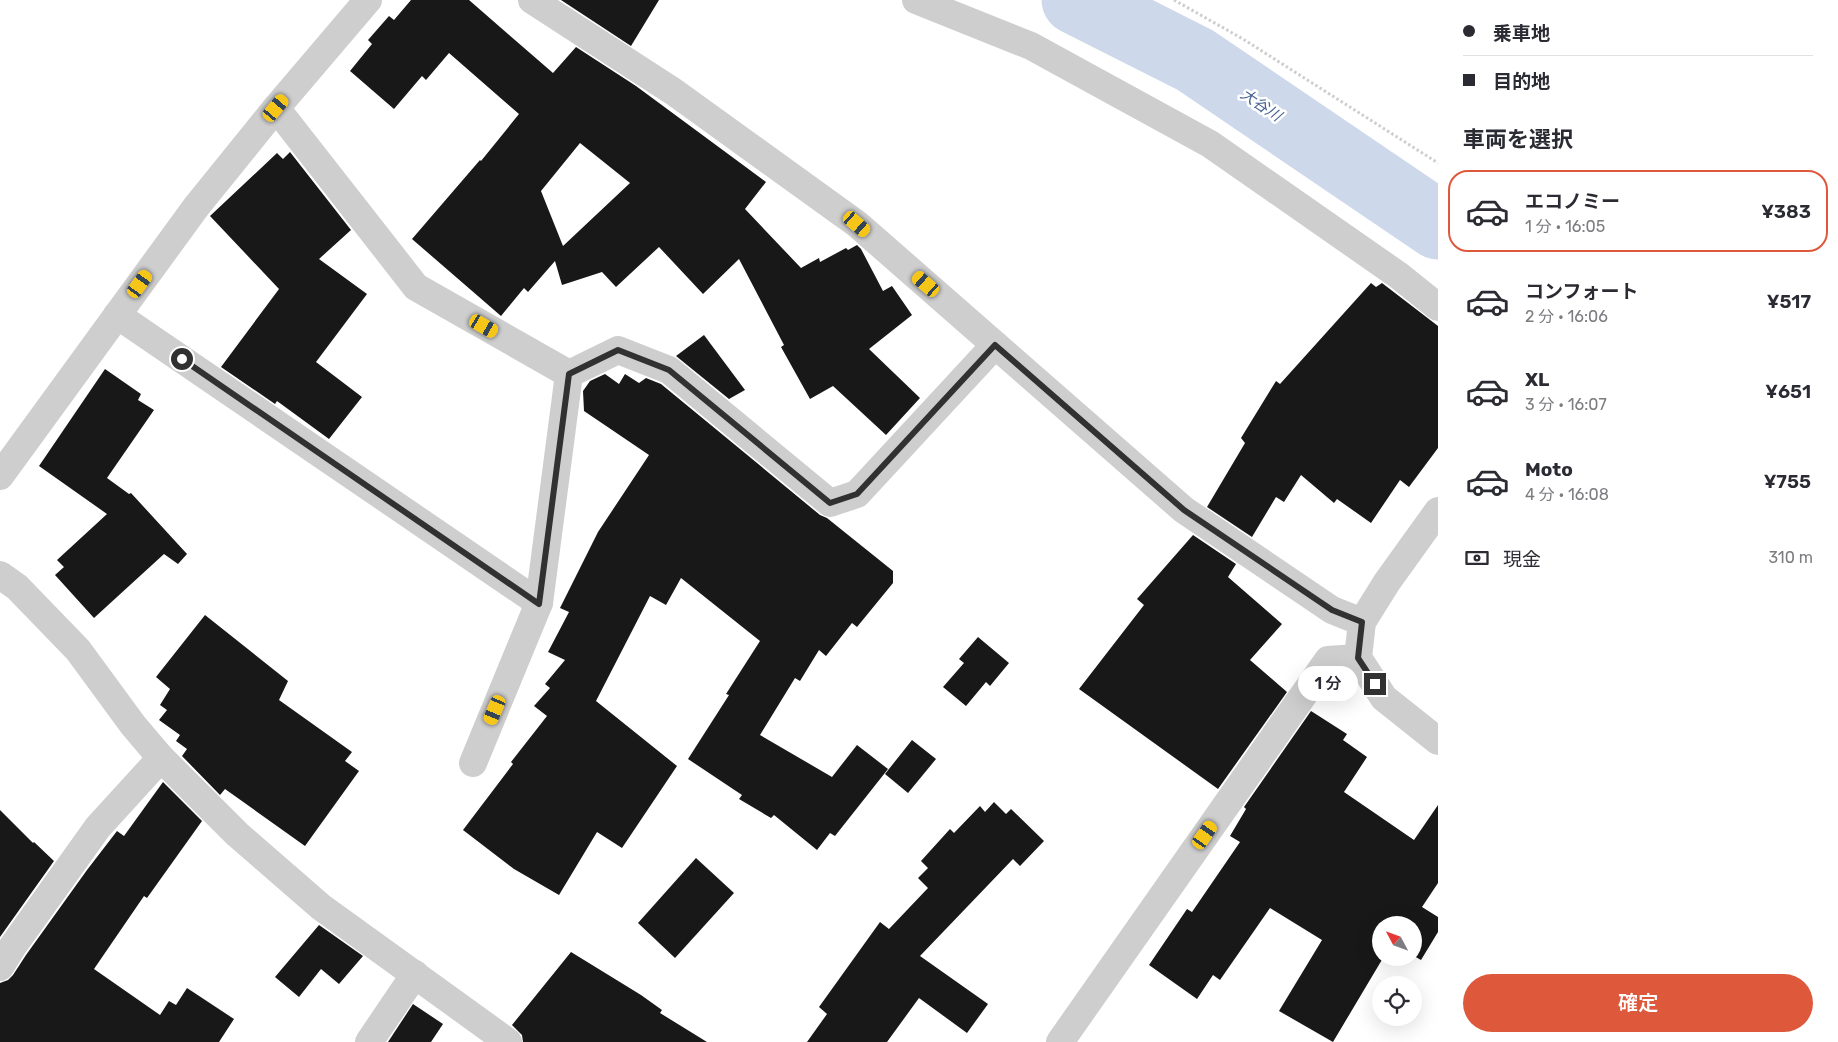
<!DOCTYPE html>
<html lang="ja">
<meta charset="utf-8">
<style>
:root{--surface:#fff;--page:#f7f7f7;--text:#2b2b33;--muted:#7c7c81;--line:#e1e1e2;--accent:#de583c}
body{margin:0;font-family:Rubik,"Noto Sans JP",sans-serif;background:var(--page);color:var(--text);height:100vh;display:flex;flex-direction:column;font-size:19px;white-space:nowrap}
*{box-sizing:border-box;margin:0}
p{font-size:16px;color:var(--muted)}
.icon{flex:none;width:28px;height:28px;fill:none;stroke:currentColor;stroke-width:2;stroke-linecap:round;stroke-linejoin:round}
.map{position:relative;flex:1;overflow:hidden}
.sheet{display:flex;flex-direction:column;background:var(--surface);width:400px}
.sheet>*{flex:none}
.top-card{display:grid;align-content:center;height:110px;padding:0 25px;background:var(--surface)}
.needle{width:32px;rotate:311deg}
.buttons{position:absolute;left:1372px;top:916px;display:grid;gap:10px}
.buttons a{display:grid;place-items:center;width:50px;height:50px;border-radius:50%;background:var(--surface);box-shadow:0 5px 20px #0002;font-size:25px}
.end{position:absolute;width:22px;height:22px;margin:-11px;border:6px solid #313131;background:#fff;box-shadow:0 0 0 2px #fff}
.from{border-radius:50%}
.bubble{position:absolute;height:35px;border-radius:18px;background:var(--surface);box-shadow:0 5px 20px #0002;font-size:16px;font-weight:600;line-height:35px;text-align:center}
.car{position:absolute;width:15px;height:30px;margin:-15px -8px;border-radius:6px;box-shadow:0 0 4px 1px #0007;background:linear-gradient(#f5c518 24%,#345 0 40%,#f5c518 0 76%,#345 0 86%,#f5c518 0)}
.top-card b{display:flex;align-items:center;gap:18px;height:48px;font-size:19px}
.top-card b+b{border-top:1px solid var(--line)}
.top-card i{width:12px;height:12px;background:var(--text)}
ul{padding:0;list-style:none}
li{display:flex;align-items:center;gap:15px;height:82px;margin:0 10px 8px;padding:0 15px;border:2px solid transparent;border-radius:20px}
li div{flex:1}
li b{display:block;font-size:19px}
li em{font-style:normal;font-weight:600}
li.selected{border-color:var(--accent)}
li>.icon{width:45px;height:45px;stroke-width:1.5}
h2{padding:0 25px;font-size:22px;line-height:60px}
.pay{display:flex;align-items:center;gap:12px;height:55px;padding:0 25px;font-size:19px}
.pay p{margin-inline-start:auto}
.primary-button{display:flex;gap:10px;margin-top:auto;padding:10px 25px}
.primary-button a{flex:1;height:58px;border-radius:30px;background:var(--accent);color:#fff;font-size:20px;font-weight:600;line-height:58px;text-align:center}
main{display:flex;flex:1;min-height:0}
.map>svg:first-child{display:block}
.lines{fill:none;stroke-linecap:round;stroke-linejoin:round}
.river{stroke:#cdd8eb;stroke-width:69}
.building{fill:#181818;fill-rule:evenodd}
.path{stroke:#cecece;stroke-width:3;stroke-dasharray:2.5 2.5;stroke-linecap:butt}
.minor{stroke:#cecece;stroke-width:28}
.tertiary{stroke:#cecece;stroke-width:28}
.route{stroke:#313131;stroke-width:6}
.labels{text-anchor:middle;stroke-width:5;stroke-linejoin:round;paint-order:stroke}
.water-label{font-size:15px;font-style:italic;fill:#415e90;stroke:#fff}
</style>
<main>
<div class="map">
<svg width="1438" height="1042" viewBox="0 0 1438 1042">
<rect width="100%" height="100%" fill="#fff"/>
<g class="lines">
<path class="river" d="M1076 0 1195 60 1438 225"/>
</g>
<g class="building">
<path d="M411 0H469L553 73 576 47 636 86 766 182 745 209 801 268 819 258 820 262 846 248 848 250 857 245 861 249 883 291 892 286 912 315 869 349 920 398 886 435 833 386 810 399 781 347 784 345 739 259 703 294 659 247 616 287 602 272 562 285 555 261 528 292 524 288 501 316 412 239 480 160 481 161 519 114 449 53 426 80 422 76 394 109 350 71 372 44 368 40 389 16 394 20ZM580 143 630 183 563 246 541 191Z"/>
<path d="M561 0H659L631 46Z"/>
<path d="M290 152 351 230 319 259 367 294 316 362 362 397 329 439 277 401 275 404 221 367 279 289 210 216 277 153 283 159Z"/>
<path d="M1371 283 1376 287 1382 283 1438 326V448L1409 487 1400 480 1371 523 1337 499 1334 503 1301 475 1284 502 1276 497 1252 537 1207 507 1245 443 1241 438 1276 381 1280 384Z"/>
<path d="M704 335 745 390 729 399 676 356Z"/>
<path d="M105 369 141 394 138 400 154 410 107 478 129 494 131 493 187 554 178 564 164 554 94 618 55 575 64 567 57 560 107 514 39 466Z"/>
<path d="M605 374 619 384 625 374 639 383 646 378 661 384 820 515 827 518 893 571V583L857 627 852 623 826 656 819 650 800 681 795 678 760 735 832 777 857 745 888 769 835 836 830 833 817 850 774 815 771 818 739 799 742 795 688 759 729 695 726 694 760 641 681 578 666 605 650 596 596 701 677 766 622 848 597 832 559 895 514 869 463 830 513 764 511 762 547 716 534 706 550 688 545 684 565 660 548 652 569 612 560 608 598 532 649 455 584 411 583 391 590 381Z"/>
<path d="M1193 535 1236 564 1228 577 1282 624 1250 660 1287 692 1218 789 1079 689 1144 605 1137 599Z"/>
<path d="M205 615 288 681 279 700 352 752 345 761 359 771 305 846 225 789 220 795 182 756 187 749 176 741 180 735 159 720 167 710 160 705 170 689 156 677Z"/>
<path d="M978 637 1009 663 990 686 986 682 966 706 943 687 964 663 959 659Z"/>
<path d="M1311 711 1347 734 1343 740 1367 757 1344 792 1414 840 1438 805V883L1422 907 1438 917V932L1421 960 1414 956V925H1381V958H1383L1333 1042 1279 1011 1322 940 1270 908 1220 980 1213 975 1197 999 1149 965 1187 909 1192 912 1240 842 1230 836 1246 809 1244 807Z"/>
<path d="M912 740 936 759 908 793 885 774Z"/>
<path d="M163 782 202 821 147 898 144 896 94 969 160 1015 169 1001 176 1005 187 988 234 1019 219 1042H0V983L8 980 13 975 26 955 87 870 117 831 124 836Z"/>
<path d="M994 802 1006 814 1011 809 1044 841 1020 866 1013 859 920 956 988 1004 967 1033 919 998 887 1042H807L827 1014 819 1007 880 922 889 929 928 888 918 878 928 868 921 861 950 829 954 833 980 806 985 812Z"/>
<path d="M0 810 33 843 34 842 54 861 0 937Z"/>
<path d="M696 858 734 893 675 958 638 923Z"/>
<path d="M319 925 363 956 339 984 321 969 299 997 275 977Z"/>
<path d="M571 952 641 995 662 1010 660 1013 707 1042H523L522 1035 512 1025Z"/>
<path d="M413 1004 443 1024 431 1042H388Z"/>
</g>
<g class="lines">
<path class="path" d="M1174 0 1243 39 1438 163"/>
<g class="minor">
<path d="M532 0 674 92 857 224 1184 510 1332 610 1362 622"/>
<path d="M916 0 1031 46 1210 144 1398 275 1438 307"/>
<path d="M276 108 416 287 569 374 539 603"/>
<path d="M117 315 539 603 473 763"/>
<path d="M569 374 618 350 669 370 830 503 857 494 995 345"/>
<path d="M0 476 196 207 276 108 368 0"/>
<path d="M0 575 17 587 78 650 133 725 161 758 237 834 321 907 508 1042"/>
<path d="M0 967 13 946 98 827 161 758"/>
<path d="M369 1042 415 974"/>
<path d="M1060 1042 1328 660 1358 658"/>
</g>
<path class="tertiary" d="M1438 511 1387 582 1362 622 1358 658 1384 698 1438 741"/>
</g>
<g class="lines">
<path class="route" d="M182 359 539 604 569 374 618 350 669 370 830 503 857 494 995 345 1184 510 1332 610 1362 622 1358 658 1375 684"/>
</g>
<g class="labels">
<g class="water-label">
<text transform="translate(1261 105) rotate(34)" y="5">大谷川</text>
</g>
</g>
</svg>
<div class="buttons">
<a><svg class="needle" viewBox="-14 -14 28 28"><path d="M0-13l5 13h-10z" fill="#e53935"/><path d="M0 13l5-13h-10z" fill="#7c7c81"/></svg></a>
<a><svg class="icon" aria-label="locate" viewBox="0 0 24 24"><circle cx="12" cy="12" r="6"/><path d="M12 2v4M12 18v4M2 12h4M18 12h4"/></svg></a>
</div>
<i class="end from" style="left:182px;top:359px"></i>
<i class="end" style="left:1375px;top:684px"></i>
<div class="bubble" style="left:1298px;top:666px;width:60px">1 分</div>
<i class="car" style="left:276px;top:108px;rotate:40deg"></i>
<i class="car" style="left:857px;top:224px;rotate:131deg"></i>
<i class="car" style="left:140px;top:284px;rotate:36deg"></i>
<i class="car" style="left:926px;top:284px;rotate:311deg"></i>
<i class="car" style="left:484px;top:326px;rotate:120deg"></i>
<i class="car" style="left:495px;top:710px;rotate:203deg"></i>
<i class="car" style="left:1205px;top:835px;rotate:35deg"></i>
</div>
<section class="sheet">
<div class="top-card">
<b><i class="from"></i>乗車地</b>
<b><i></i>目的地</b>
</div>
<h2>車両を選択</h2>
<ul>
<li class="selected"><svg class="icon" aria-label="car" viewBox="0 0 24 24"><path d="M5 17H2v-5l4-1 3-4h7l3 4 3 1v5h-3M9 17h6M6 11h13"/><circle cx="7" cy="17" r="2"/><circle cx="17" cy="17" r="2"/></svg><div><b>エコノミー</b><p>1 分 · 16:05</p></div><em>¥383</em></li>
<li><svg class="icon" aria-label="car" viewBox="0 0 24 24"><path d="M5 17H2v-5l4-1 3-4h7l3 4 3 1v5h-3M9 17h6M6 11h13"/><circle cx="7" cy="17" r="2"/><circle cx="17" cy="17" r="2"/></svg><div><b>コンフォート</b><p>2 分 · 16:06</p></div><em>¥517</em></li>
<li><svg class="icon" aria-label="car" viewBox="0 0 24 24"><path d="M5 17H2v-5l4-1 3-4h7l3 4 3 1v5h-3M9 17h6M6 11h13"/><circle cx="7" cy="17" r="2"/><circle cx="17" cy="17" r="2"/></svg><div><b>XL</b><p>3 分 · 16:07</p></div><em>¥651</em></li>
<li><svg class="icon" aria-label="car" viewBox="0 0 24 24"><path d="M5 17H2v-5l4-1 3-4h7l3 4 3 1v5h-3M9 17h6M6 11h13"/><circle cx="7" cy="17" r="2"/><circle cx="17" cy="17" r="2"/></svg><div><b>Moto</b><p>4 分 · 16:08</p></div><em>¥755</em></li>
</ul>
<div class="pay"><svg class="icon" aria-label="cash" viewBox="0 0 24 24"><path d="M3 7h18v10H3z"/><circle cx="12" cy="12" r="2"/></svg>現金<p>310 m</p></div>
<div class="primary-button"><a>確定</a></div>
</section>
</main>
